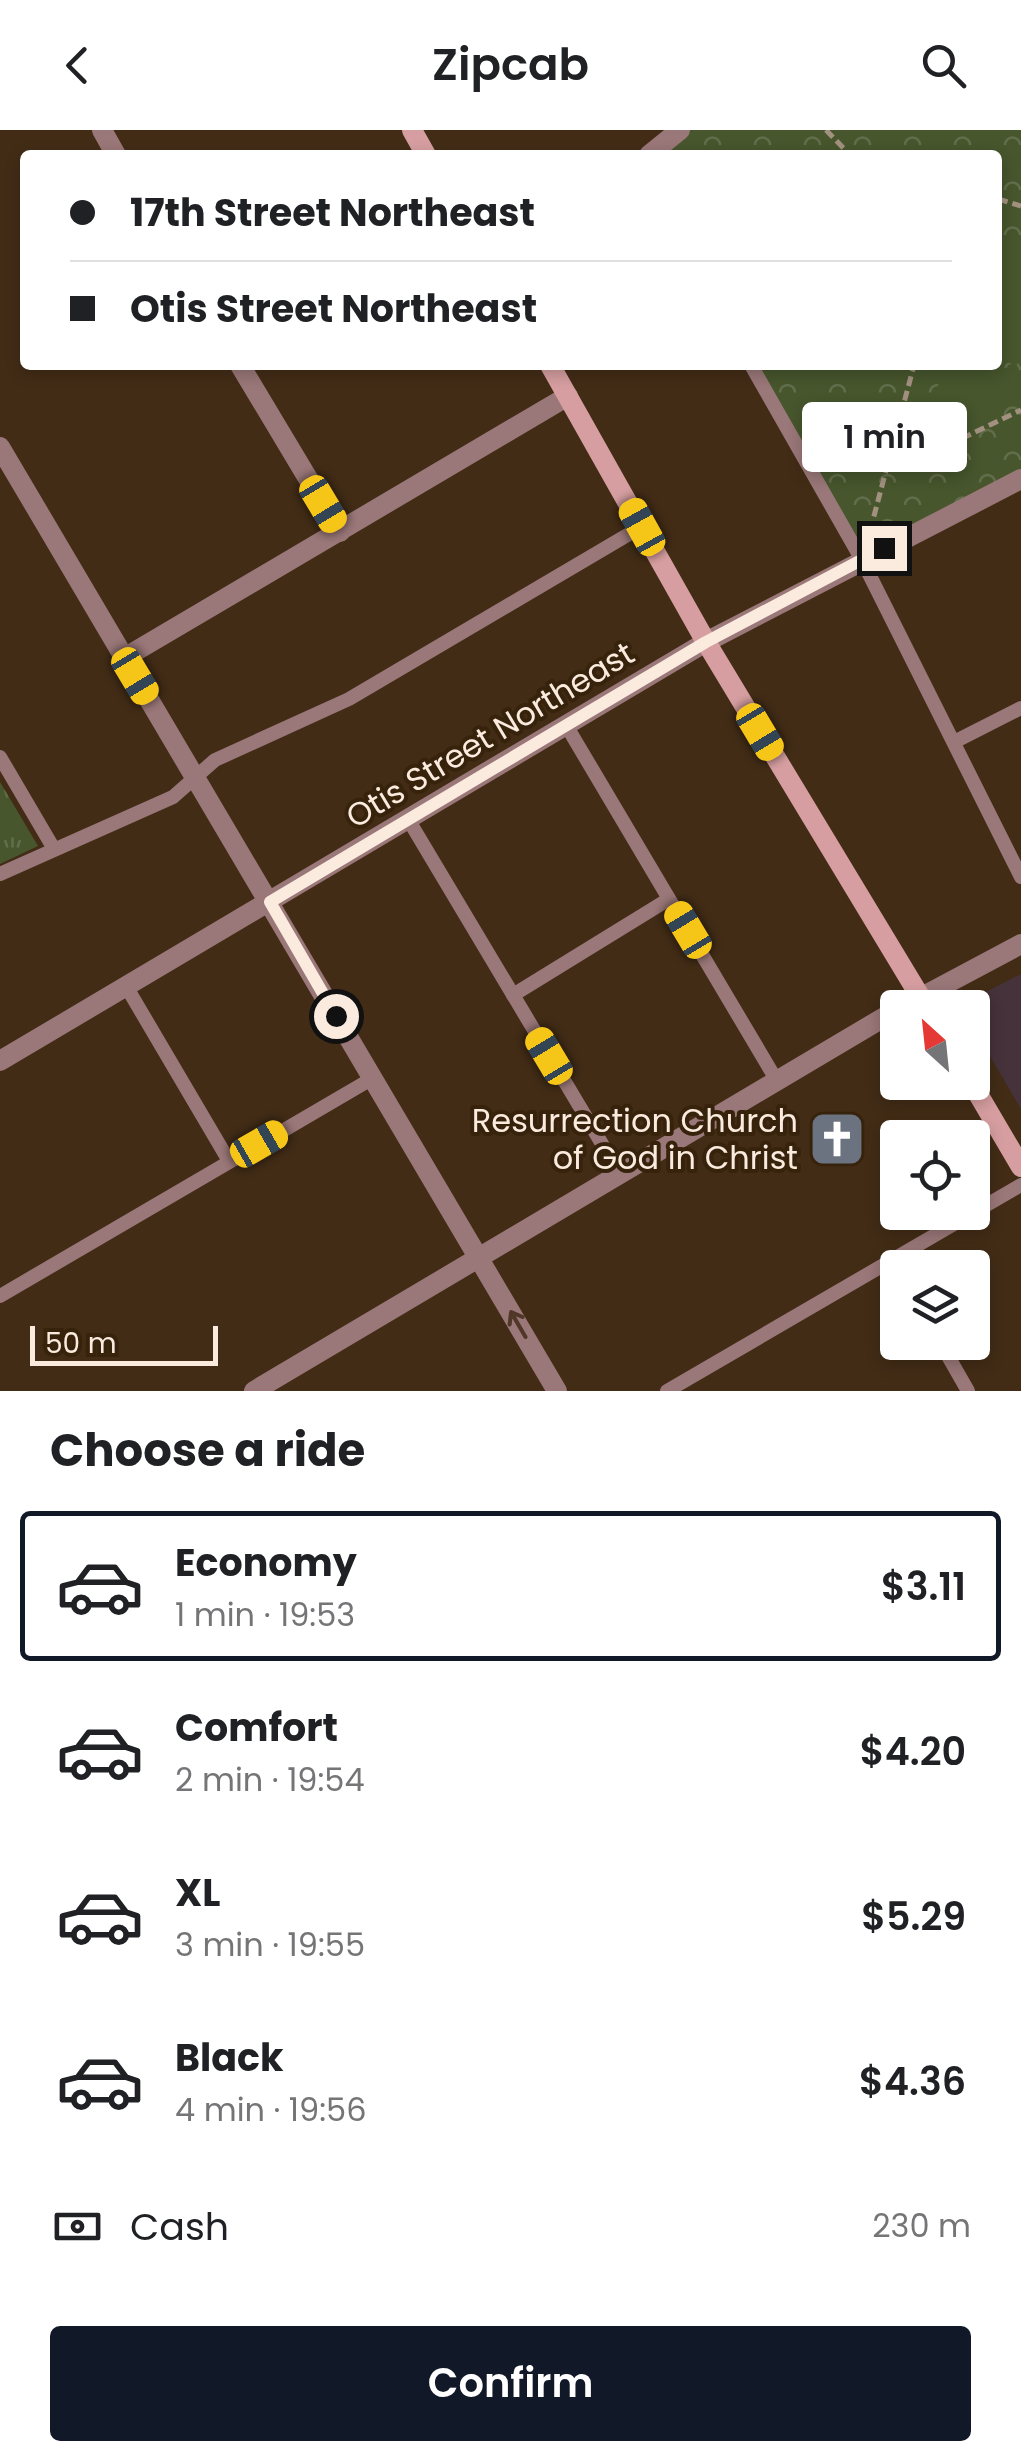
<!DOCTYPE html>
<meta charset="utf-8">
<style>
:root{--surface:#fff;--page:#f6f6f6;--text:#202124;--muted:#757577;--line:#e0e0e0;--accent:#111827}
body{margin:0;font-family:Poppins,sans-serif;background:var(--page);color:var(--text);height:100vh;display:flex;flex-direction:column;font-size:38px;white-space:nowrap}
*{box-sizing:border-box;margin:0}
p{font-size:32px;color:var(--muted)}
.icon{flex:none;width:55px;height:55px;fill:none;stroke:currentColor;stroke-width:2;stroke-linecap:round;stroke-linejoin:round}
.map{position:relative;height:1261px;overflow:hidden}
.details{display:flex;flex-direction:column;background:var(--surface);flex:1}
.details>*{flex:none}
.guide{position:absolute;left:20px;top:20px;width:982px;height:220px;border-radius:10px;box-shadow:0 5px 15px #0003;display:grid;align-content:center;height:220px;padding:0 50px;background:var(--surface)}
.needle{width:65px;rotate:333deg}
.tools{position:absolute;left:880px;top:860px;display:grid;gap:20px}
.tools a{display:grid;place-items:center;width:110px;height:110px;border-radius:10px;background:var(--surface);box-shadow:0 5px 15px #0003;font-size:50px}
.scale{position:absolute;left:30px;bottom:25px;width:188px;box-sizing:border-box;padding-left:10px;border:5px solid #faebde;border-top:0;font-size:28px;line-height:35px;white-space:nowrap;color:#faebde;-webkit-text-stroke:8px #37220c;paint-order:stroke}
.end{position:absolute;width:45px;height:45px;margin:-22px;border:12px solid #faebde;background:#111;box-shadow:0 0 0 5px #111}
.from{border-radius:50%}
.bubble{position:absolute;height:70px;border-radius:10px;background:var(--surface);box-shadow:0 5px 15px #0003;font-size:32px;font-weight:600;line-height:70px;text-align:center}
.car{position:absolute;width:30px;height:60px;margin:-30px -15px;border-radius:12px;box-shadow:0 0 8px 2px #0007;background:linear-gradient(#f5c518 24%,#345 0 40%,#f5c518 0 76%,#345 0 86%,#f5c518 0)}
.guide b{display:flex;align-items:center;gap:35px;height:95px;font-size:38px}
.guide b+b{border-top:2px solid var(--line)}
.guide i{width:25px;height:25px;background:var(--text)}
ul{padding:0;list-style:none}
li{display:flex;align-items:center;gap:30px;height:150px;margin:0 20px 15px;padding:0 30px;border:5px solid transparent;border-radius:10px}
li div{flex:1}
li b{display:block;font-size:38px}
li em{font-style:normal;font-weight:600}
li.active{border-color:var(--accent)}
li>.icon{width:90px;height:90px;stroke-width:1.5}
h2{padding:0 50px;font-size:45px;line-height:120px}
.pay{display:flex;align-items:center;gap:25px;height:110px;padding:0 50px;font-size:38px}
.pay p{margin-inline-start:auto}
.cta{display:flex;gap:20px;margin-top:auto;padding:20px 50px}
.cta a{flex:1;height:115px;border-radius:10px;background:var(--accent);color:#fff;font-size:40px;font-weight:600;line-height:115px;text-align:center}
header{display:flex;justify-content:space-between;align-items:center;height:130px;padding:0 50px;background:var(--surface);font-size:45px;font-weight:600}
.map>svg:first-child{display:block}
.education{fill:#45323a}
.grass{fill:url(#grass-tufts)}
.park{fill:url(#park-crowns)}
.pitch{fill:#47562d}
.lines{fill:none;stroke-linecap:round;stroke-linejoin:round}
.path{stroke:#a39180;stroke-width:5;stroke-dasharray:10 5;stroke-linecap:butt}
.lane{stroke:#9a7778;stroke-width:14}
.street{stroke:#9a7778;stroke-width:20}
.secondary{stroke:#d69ea0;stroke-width:20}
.oneway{stroke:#503727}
.route{stroke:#faebde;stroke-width:12}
.labels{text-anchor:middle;stroke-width:8;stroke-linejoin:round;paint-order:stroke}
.street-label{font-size:32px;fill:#faebde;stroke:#37220c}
.poi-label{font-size:32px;fill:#faebde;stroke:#37220c;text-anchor:end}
</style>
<header><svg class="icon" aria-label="back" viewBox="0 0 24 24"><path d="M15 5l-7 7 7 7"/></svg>Zipcab<svg class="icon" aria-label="search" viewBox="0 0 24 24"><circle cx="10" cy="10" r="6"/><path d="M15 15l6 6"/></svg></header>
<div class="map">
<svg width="1021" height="1261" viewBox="0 0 1021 1261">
<defs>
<pattern id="grass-tufts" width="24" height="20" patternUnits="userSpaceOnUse" patternTransform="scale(2.5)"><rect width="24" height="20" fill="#47562d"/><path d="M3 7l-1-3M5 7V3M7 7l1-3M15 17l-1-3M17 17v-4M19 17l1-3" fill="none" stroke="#626e4b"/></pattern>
<pattern id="park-crowns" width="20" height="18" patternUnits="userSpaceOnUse" patternTransform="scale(2.5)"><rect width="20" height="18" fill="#47562d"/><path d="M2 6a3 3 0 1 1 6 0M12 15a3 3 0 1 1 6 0" fill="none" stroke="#626e4b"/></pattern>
</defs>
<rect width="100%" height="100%" fill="#422c16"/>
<path class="education" d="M1021 844V979L973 897 972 878 960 875Z"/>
<path class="grass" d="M0 652 38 716 0 734Z"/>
<path class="park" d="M679 0H1021V349L862 430 751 235H998V25H649Z"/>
<g class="pitch">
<path d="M998 114 1021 120V220L1017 235 998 230Z"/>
<path d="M944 235H996L1012 240 997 296 932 276Z"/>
</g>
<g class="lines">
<g class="path">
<path d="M826 0 850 25"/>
<path d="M998 69 1021 76"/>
<path d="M890 326 934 322 1021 280"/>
<path d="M870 401 914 235"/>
</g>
<g class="lane">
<path d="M751 235 862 430 1021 747"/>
<path d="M566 595 777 951"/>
<path d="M954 612 1021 578"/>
<path d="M0 627 54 719"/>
<path d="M408 689 620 1044"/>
<path d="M0 744 173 667 215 630 349 569 641 397"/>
<path d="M126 856 229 1031"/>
<path d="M513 865 669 769"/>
<path d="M0 1166 373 948"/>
<path d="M940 1212 968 1261"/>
<path d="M667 1261 1021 1055"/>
</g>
<g class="street">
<path d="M102 0 116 25"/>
<path d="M649 25 680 0"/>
<path d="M240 235 340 402"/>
<path d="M0 317 557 1261"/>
<path d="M124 528 568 266"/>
<path d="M901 878 1021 814"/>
<path d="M0 931 706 512 1021 349"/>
<path d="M254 1261 898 879"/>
</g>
<g class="secondary">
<path d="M412 0 426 25"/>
<path d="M550 235 706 512 927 878"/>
<path d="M971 952 1021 1037"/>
</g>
</g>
<defs><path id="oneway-shaft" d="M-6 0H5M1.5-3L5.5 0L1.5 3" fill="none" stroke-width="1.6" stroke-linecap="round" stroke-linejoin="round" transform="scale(2.5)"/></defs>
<use class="oneway" href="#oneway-shaft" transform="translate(518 1194) rotate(-120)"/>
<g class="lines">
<path class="route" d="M336 886 270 772 706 512 884 418"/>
</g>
<defs>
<g id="church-square" transform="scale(2.875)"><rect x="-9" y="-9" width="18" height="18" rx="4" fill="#6b7280" stroke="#37220c"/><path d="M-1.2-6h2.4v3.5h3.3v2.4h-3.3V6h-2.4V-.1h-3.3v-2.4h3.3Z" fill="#fff"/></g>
</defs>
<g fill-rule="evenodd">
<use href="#church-square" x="837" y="1009"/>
</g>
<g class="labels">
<g class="street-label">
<text transform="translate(490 605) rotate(-31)" y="11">Otis Street Northeast</text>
</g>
<g class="poi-label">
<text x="798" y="1002">Resurrection Church<tspan x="798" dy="37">of God in Christ</tspan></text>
</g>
</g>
</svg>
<div class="tools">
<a><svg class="needle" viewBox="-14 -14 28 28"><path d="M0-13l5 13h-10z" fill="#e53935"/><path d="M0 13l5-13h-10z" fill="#757577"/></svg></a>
<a><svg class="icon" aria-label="locate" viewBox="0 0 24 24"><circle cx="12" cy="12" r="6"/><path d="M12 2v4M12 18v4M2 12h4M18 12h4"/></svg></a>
<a><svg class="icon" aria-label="layers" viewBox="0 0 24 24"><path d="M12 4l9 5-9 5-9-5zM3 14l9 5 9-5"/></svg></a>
</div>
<div class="scale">50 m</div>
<i class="end from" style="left:336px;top:886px"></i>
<i class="end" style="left:884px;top:418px"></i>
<div class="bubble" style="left:802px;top:272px;width:165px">1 min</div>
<i class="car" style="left:323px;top:374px;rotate:149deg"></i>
<i class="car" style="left:642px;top:397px;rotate:331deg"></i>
<i class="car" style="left:135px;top:546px;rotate:149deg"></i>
<i class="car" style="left:760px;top:602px;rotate:149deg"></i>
<i class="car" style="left:688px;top:800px;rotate:329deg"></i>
<i class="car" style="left:549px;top:926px;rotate:329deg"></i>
<i class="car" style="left:259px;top:1014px;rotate:60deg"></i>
<div class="guide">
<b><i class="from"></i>17th Street Northeast</b>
<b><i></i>Otis Street Northeast</b>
</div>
</div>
<section class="details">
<h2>Choose a ride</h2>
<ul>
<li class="active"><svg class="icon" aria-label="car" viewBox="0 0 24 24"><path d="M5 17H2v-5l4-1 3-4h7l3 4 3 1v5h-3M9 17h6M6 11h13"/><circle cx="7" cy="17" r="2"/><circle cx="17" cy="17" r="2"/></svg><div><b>Economy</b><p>1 min · 19:53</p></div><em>$3.11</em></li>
<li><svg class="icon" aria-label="car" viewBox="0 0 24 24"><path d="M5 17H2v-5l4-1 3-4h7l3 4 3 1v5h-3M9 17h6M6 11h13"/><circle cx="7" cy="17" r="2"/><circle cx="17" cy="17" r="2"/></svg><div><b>Comfort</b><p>2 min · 19:54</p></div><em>$4.20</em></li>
<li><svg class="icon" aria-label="car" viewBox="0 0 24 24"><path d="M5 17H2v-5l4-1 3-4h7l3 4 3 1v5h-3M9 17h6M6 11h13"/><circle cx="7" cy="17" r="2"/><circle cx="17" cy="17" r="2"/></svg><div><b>XL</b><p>3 min · 19:55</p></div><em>$5.29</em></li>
<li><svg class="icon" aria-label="car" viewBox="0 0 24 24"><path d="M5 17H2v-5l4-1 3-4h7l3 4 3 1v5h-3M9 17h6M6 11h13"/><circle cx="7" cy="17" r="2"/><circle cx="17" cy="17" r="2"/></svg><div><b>Black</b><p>4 min · 19:56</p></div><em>$4.36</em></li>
</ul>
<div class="pay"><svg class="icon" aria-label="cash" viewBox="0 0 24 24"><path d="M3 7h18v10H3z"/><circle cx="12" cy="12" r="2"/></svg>Cash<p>230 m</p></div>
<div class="cta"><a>Confirm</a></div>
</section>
